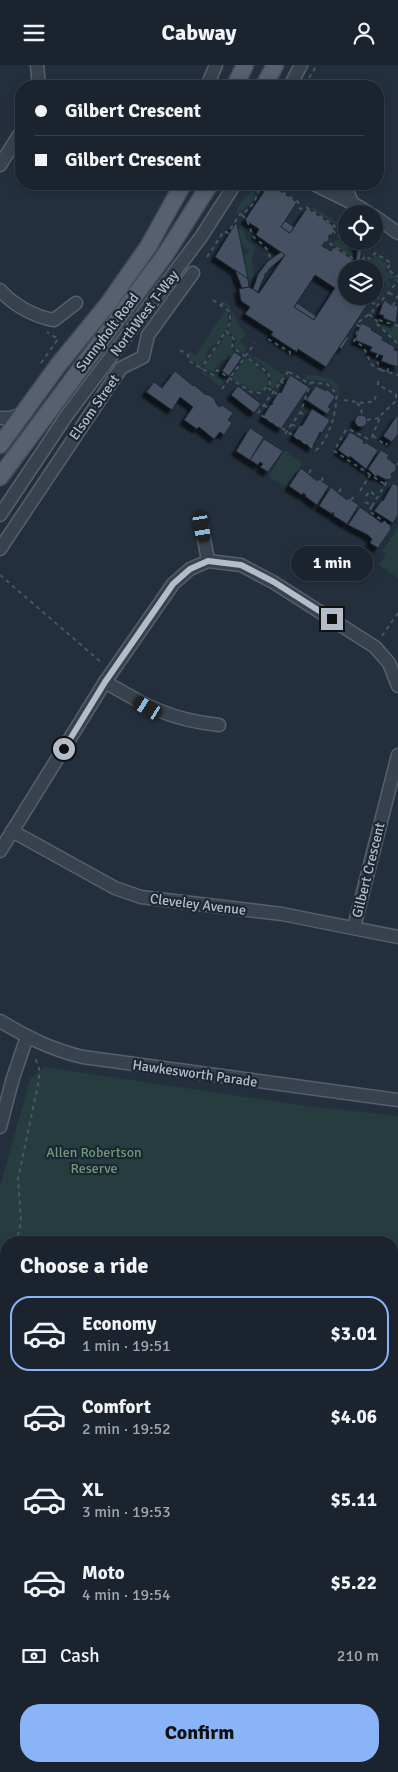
<!DOCTYPE html>
<meta charset="utf-8">
<style>
:root{--surface:#1b232e;--page:#242b36;--text:#f1f3f6;--muted:#a0a4aa;--line:#39404a;--accent:#8ab4f8}
body{margin:0;font-family:Signika,sans-serif;background:var(--page);color:var(--text);height:100vh;display:flex;flex-direction:column;font-size:19px;white-space:nowrap}
*{box-sizing:border-box;margin:0}
p{font-size:16px;color:var(--muted)}
.icon{flex:none;width:28px;height:28px;fill:none;stroke:currentColor;stroke-width:2;stroke-linecap:round;stroke-linejoin:round}
.map{position:relative;flex:1;overflow:hidden}
.panel{position:absolute;left:0px;top:1171px;width:399px;height:536px;display:flex;flex-direction:column;background:var(--surface);border-radius:20px 20px 0 0;box-shadow:0 2px 8px #0003,0 0 0 1px var(--line)}
.panel>*{flex:none}
.hud{position:absolute;left:15px;top:15px;width:369px;height:110px;border-radius:20px;box-shadow:0 2px 8px #0003,0 0 0 1px var(--line);display:grid;align-content:center;height:110px;padding:0 20px;background:var(--surface)}
.controls{position:absolute;left:338px;top:140px;display:grid;gap:10px}
.controls a{display:grid;place-items:center;width:45px;height:45px;border-radius:50%;background:var(--surface);box-shadow:0 2px 8px #0003,0 0 0 1px var(--line);font-size:25px}
.end{position:absolute;width:22px;height:22px;margin:-11px;border:6px solid #b4bcc9;background:#111;box-shadow:0 0 0 2px #111}
.from{border-radius:50%}
.bubble{position:absolute;height:35px;border-radius:18px;background:var(--surface);box-shadow:0 2px 8px #0003,0 0 0 1px var(--line);font-size:16px;font-weight:700;line-height:35px;text-align:center}
.car{position:absolute;width:15px;height:30px;margin:-15px -8px;border-radius:6px;box-shadow:0 0 4px 1px #0007;background:linear-gradient(#222 24%,#8ab4d8 0 40%,#222 0 76%,#8ab4d8 0 86%,#222 0)}
.hud b{display:flex;align-items:center;gap:18px;height:48px;font-size:19px}
.hud b+b{border-top:1px solid var(--line)}
.hud i{width:12px;height:12px;background:var(--text)}
ul{padding:0;list-style:none}
li{display:flex;align-items:center;gap:15px;height:75px;margin:0 10px 8px;padding:0 10px;border:2px solid transparent;border-radius:20px}
li div{flex:1}
li b{display:block;font-size:19px}
li em{font-style:normal;font-weight:700}
li.on{border-color:var(--accent)}
li>.icon{width:45px;height:45px;stroke-width:1.5}
h2{padding:0 20px;font-size:22px;line-height:60px}
.pay{display:flex;align-items:center;gap:12px;height:55px;padding:0 20px;font-size:19px}
.pay p{margin-inline-start:auto}
.action{display:flex;gap:10px;margin-top:auto;padding:10px 20px}
.action a{flex:1;height:58px;border-radius:20px;background:var(--accent);color:#111;font-size:20px;font-weight:700;line-height:58px;text-align:center}
header{display:flex;justify-content:space-between;align-items:center;height:65px;padding:0 20px;background:var(--surface);font-size:22px;font-weight:700}
.map>svg:first-child{display:block}
.green{fill:#263c3f}
.building{fill:#455162;stroke:#1f2835;fill-rule:evenodd;filter:url(#shadow)}
.lines{fill:none;stroke-linecap:round;stroke-linejoin:round}
.minor-casing{stroke:#565f6c;stroke-width:15}
.major-casing{stroke:#414a57;stroke-width:19}
.path{stroke:#44595c;stroke-width:2;stroke-dasharray:4 4;stroke-linecap:butt}
.minor{stroke:#38414e;stroke-width:12}
.major{stroke:#56606e;stroke-width:16}
.route{stroke:#b4bcc9;stroke-width:6}
.labels{text-anchor:middle;stroke-width:4.5;stroke-linejoin:round;paint-order:stroke}
.street-label{font-size:14px;fill:#b4bcc9;stroke:#1d2633}
.park-label{font-size:14px;fill:#6b9a76;stroke:#1d2633}
</style>
<header><svg class="icon" aria-label="menu" viewBox="0 0 24 24"><path d="M4 6h16M4 12h16M4 18h16"/></svg>Cabway<svg class="icon" aria-label="person" viewBox="0 0 24 24"><circle cx="12" cy="8" r="4"/><path d="M4 21q1-7 8-7t8 7"/></svg></header>
<div class="map">
<svg width="398" height="1707" viewBox="0 0 398 1707">
<defs>
<filter id="shadow"><feDropShadow dx="-4.5" dy="4.5" stdDeviation="1" flood-color="#0009"/></filter>
</defs>
<rect width="100%" height="100%" fill="#242f3e"/>
<g class="green">
<path d="M260 119H263L256 124 252 137 236 150 234 149 244 133Z"/>
<path d="M305 141 312 144 313 142 346 163V170L339 168 337 160Z"/>
<path d="M242 159 246 174 255 181 252 195 254 211 249 218 243 192 250 186 242 181 238 166Z"/>
<path d="M335 175C350 175 360 177 356 195L334 180Z"/>
<path d="M375 190 388 199 385 205 398 214 396 217 393 215 394 213H389L387 216 391 219 382 232 378 230 373 237 378 228 381 230 388 220 374 210V204H365L360 201 365 193 371 197Z"/>
<path d="M226 235 238 257 237 258 246 269 240 276 247 283 244 289 234 282 236 273 228 266C234 255 234 247 223 240Z"/>
<path d="M216 241 228 248 227 262 216 279 213 278 205 290 208 292 201 302 190 294 188 286 196 290 224 247Z"/>
<path d="M380 257 398 262V278L379 260Z"/>
<path d="M226 269 233 273 230 283 236 288 230 296 222 294 213 307 203 303Z"/>
<path d="M250 286 248 289 253 293 255 291 284 310 288 302 286 309 273 324 270 322C276 305 259 298 246 290L248 287Z"/>
<path d="M245 293 258 301 255 305 258 302 267 310 268 319 263 325 253 326 232 313Z"/>
<path d="M202 306 210 311 217 308 227 314 220 322 201 307Z"/>
<path d="M307 309C315 311 327 312 334 316 346 324 333 356 330 366L338 339 337 327 329 317 305 314Z"/>
<path d="M285 385 302 399 286 423 268 411Z"/>
<path d="M398 462V513L379 500 386 489 382 486Z"/>
<path d="M44 1002 307 1041 398 1051V1687L392 1680V1178H6V1322L0 1319V1122L30 1014Z"/>
</g>
<g class="building">
<path d="M269 119 297 137 281 162 290 168 307 143 335 162 322 181 331 186 334 182 367 204H346V231H373L326 302 298 284 297 287 283 278 271 270 273 267 245 249 250 242 241 236 239 224 249 222 259 228 285 190 256 170 259 164 245 155ZM315 210 335 223 314 255 294 242Z"/>
<path d="M285 156 294 162 290 168 281 162Z"/>
<path d="M235 159H237L248 214 215 192Z"/>
<path d="M353 176H359L362 181 360 198 356 195 358 183Z"/>
<path d="M281 187 285 190 266 207 258 227 253 224 258 209 268 196Z"/>
<path d="M235 205 248 214 249 222 242 223Z"/>
<path d="M374 208 384 215 374 230Z"/>
<path d="M384 235 393 241 398 240 396 258 383 253 384 251 379 249Z"/>
<path d="M297 238 316 251 314 255 294 242Z"/>
<path d="M361 258 372 263 371 265 383 272 382 275 395 282 394 285 398 286V302L381 296 383 291 370 286 372 282 355 275Z"/>
<path d="M347 271 349 272 342 284 339 282Z"/>
<path d="M234 287 242 292 229 311 222 306Z"/>
<path d="M175 306 193 321 194 320 206 330 207 329 214 333 217 340 220 342 222 340 233 348 228 355 232 358 224 370 220 367 214 374 199 362 197 364 184 355 193 342 180 332 172 345 146 327 154 317 162 323Z"/>
<path d="M290 310 309 322 281 364 263 352 270 340 273 339 272 338 279 327 281 328Z"/>
<path d="M238 321 261 339 254 348 231 330Z"/>
<path d="M316 321 326 326 327 324 335 332 328 342 331 344 327 349 306 335Z"/>
<path d="M312 344 330 355 322 368 320 367 312 383 293 371 300 360 302 361Z"/>
<path d="M398 349V369L392 377 383 371Z"/>
<circle cx="361" cy="356" r="6"/>
<path d="M250 363 264 372 250 395 236 386Z"/>
<path d="M350 367 363 375 364 379 365 377 378 385 366 404 350 391 349 393 338 385Z"/>
<path d="M264 374 283 386 268 407 260 402 263 399 260 397 258 400 250 395Z"/>
<path d="M381 385 389 390 387 393 397 401 387 415 377 410 376 412 368 404Z"/>
<path d="M301 403 317 416 318 414 329 421 317 440 305 431 306 430 303 428 302 430 289 421Z"/>
<path d="M393 418 398 421V450L393 458 374 446 382 435 383 436Z"/>
<path d="M331 422 347 435 348 433 359 440 347 459 334 451 333 447 332 449 319 441Z"/>
<path d="M360 442 382 458 383 456 390 460 391 464 378 483 370 478 372 474 368 470 348 460Z"/>
</g>
<g class="lines">
<g class="minor-casing">
<g id="minor">
<path d="M37 0 39 21"/>
<path d="M207 21 216 0"/>
<path d="M290 21 301 0"/>
<path d="M0 100 21 67"/>
<path d="M314 119C333 129 352 136 370 149"/>
<path d="M335 119 348 128 351 135"/>
<path d="M374 151 398 168"/>
<path d="M0 225C13 240 35 252 54 255L76 238"/>
<path d="M0 353H10L22 349"/>
<path d="M0 450 67 350 201 172 235 119"/>
<path d="M202 462 208 496"/>
<path d="M0 484 121 303 143 292 148 270 193 208"/>
<path d="M105 617C146 641 171 655 219 660"/>
<path d="M12 766 115 823 141 832 282 849 398 872"/>
<path d="M0 786 105 617 173 519 190 504 208 496 241 500 273 517 375 582 389 598 398 621"/>
<path d="M354 862 398 690"/>
<path d="M0 956C27 972 52 985 83 992L398 1035"/>
<path d="M0 1062 13 1013 27 972"/>
<path d="M0 1602 6 1606"/>
<path d="M88 1701 92 1707"/>
</g>
</g>
<g class="major-casing">
<g id="major">
<path d="M235 21 245 0"/>
<path d="M264 21 275 0"/>
<path d="M0 380 59 299 108 239 148 182 183 119"/>
<path d="M0 412 165 190 210 119"/>
<path d="M0 1339 6 1342"/>
<path d="M0 1369 6 1372"/>
<path d="M339 1701 343 1707"/>
<path d="M379 1701 383 1707"/>
</g>
</g>
<g class="path">
<path d="M309 13 317 0"/>
<path d="M269 119 298 137 300 144 306 142 335 161 326 176 360 198 365 191 370 194 375 188 391 198 387 204 398 212"/>
<path d="M247 124 252 119"/>
<path d="M242 150C250 157 249 163 253 171 256 175 262 178 265 182 278 197 262 212 254 225"/>
<path d="M333 165 337 171 346 173"/>
<path d="M355 176 364 190"/>
<path d="M207 192 224 166 228 168 240 149 242 150 254 138 259 124 267 119"/>
<path d="M389 228 398 232"/>
<path d="M374 231 371 237 374 239 378 232 381 234"/>
<path d="M213 235 230 247V258L226 266"/>
<path d="M221 241 225 234"/>
<path d="M393 241 397 232"/>
<path d="M369 249 378 257"/>
<path d="M398 261 379 255 377 259 398 279"/>
<path d="M268 274 290 287V291"/>
<path d="M180 285 188 290 189 296 213 310 217 305 251 327 261 328 270 319 269 310 266 306 232 282 234 274 226 266 201 304"/>
<path d="M378 289 376 294 381 305"/>
<path d="M41 298 58 274 47 267"/>
<path d="M381 305 372 300C366 289 366 281 354 276L359 261 356 259 372 247 398 216"/>
<path d="M381 305 398 310"/>
<path d="M289 307 307 317 327 319 336 328C338 344 329 375 316 385L258 348 291 303"/>
<path d="M387 307 390 299"/>
<path d="M280 316 285 319"/>
<path d="M378 316V320L396 329V336L381 350 372 372 368 374 351 365H346L334 386 386 420"/>
<path d="M268 323 277 329"/>
<path d="M222 324 255 278"/>
<path d="M344 335 363 338 374 336 376 331"/>
<path d="M357 338 361 342 362 350"/>
<path d="M264 340 268 343"/>
<path d="M300 347 306 352"/>
<path d="M367 355 379 353"/>
<path d="M292 359 298 363"/>
<path d="M285 369 301 346 311 317"/>
<path d="M373 371 386 380 387 378"/>
<path d="M309 408 313 402"/>
<path d="M321 416 325 410"/>
<path d="M360 426 370 410"/>
<path d="M339 427 342 422"/>
<path d="M366 431 370 426 377 432"/>
<path d="M351 435 355 430"/>
<path d="M365 437 372 441 398 398"/>
<path d="M372 441 369 446 386 458"/>
<path d="M0 510 102 598"/>
<path d="M382 571 398 548"/>
<path d="M14 1178 18 1171 21 1155 18 1114 39 1015V1003L35 993"/>
<path d="M0 1196 6 1188"/>
<path d="M0 1246 6 1242"/>
<path d="M392 1328 398 1324"/>
</g>
<use href="#minor" class="minor"/>
<use href="#major" class="major"/>
</g>
<g class="lines">
<path class="route" d="M64 684 105 617 173 519 190 504 208 496 241 500 274 517 332 554"/>
</g>
<g class="labels">
<g class="street-label">
<text transform="translate(144 248) rotate(-53)" y="5">NorthWest T-Way</text>
<text transform="translate(107 267) rotate(-53)" y="5">Sunnyholt Road</text>
<text transform="translate(94 342) rotate(-55)" y="5">Elsom Street</text>
<text transform="translate(368 805) rotate(-76)" y="5">Gilbert Crescent</text>
<text transform="translate(198 839) rotate(7)" y="5">Cleveley Avenue</text>
<text transform="translate(195 1008) rotate(8)" y="5">Hawkesworth Parade</text>
</g>
<g class="park-label">
<text x="94" y="1092">Allen Robertson<tspan x="94" dy="16">Reserve</tspan></text>
</g>
</g>
</svg>
<div class="controls">
<a><svg class="icon" aria-label="locate" viewBox="0 0 24 24"><circle cx="12" cy="12" r="6"/><path d="M12 2v4M12 18v4M2 12h4M18 12h4"/></svg></a>
<a><svg class="icon" aria-label="layers" viewBox="0 0 24 24"><path d="M12 4l9 5-9 5-9-5zM3 14l9 5 9-5"/></svg></a>
</div>
<i class="end from" style="left:64px;top:684px"></i>
<i class="end" style="left:332px;top:554px"></i>
<div class="bubble" style="left:291px;top:481px;width:82px">1 min</div>
<i class="car" style="left:202px;top:462px;rotate:170deg"></i>
<i class="car" style="left:148px;top:643px;rotate:301deg"></i>
<div class="hud">
<b><i class="from"></i>Gilbert Crescent</b>
<b><i></i>Gilbert Crescent</b>
</div>
<section class="panel">
<h2>Choose a ride</h2>
<ul>
<li class="on"><svg class="icon" aria-label="car" viewBox="0 0 24 24"><path d="M5 17H2v-5l4-1 3-4h7l3 4 3 1v5h-3M9 17h6M6 11h13"/><circle cx="7" cy="17" r="2"/><circle cx="17" cy="17" r="2"/></svg><div><b>Economy</b><p>1 min · 19:51</p></div><em>$3.01</em></li>
<li><svg class="icon" aria-label="car" viewBox="0 0 24 24"><path d="M5 17H2v-5l4-1 3-4h7l3 4 3 1v5h-3M9 17h6M6 11h13"/><circle cx="7" cy="17" r="2"/><circle cx="17" cy="17" r="2"/></svg><div><b>Comfort</b><p>2 min · 19:52</p></div><em>$4.06</em></li>
<li><svg class="icon" aria-label="car" viewBox="0 0 24 24"><path d="M5 17H2v-5l4-1 3-4h7l3 4 3 1v5h-3M9 17h6M6 11h13"/><circle cx="7" cy="17" r="2"/><circle cx="17" cy="17" r="2"/></svg><div><b>XL</b><p>3 min · 19:53</p></div><em>$5.11</em></li>
<li><svg class="icon" aria-label="car" viewBox="0 0 24 24"><path d="M5 17H2v-5l4-1 3-4h7l3 4 3 1v5h-3M9 17h6M6 11h13"/><circle cx="7" cy="17" r="2"/><circle cx="17" cy="17" r="2"/></svg><div><b>Moto</b><p>4 min · 19:54</p></div><em>$5.22</em></li>
</ul>
<div class="pay"><svg class="icon" aria-label="cash" viewBox="0 0 24 24"><path d="M3 7h18v10H3z"/><circle cx="12" cy="12" r="2"/></svg>Cash<p>210 m</p></div>
<div class="action"><a>Confirm</a></div>
</section>
</div>
